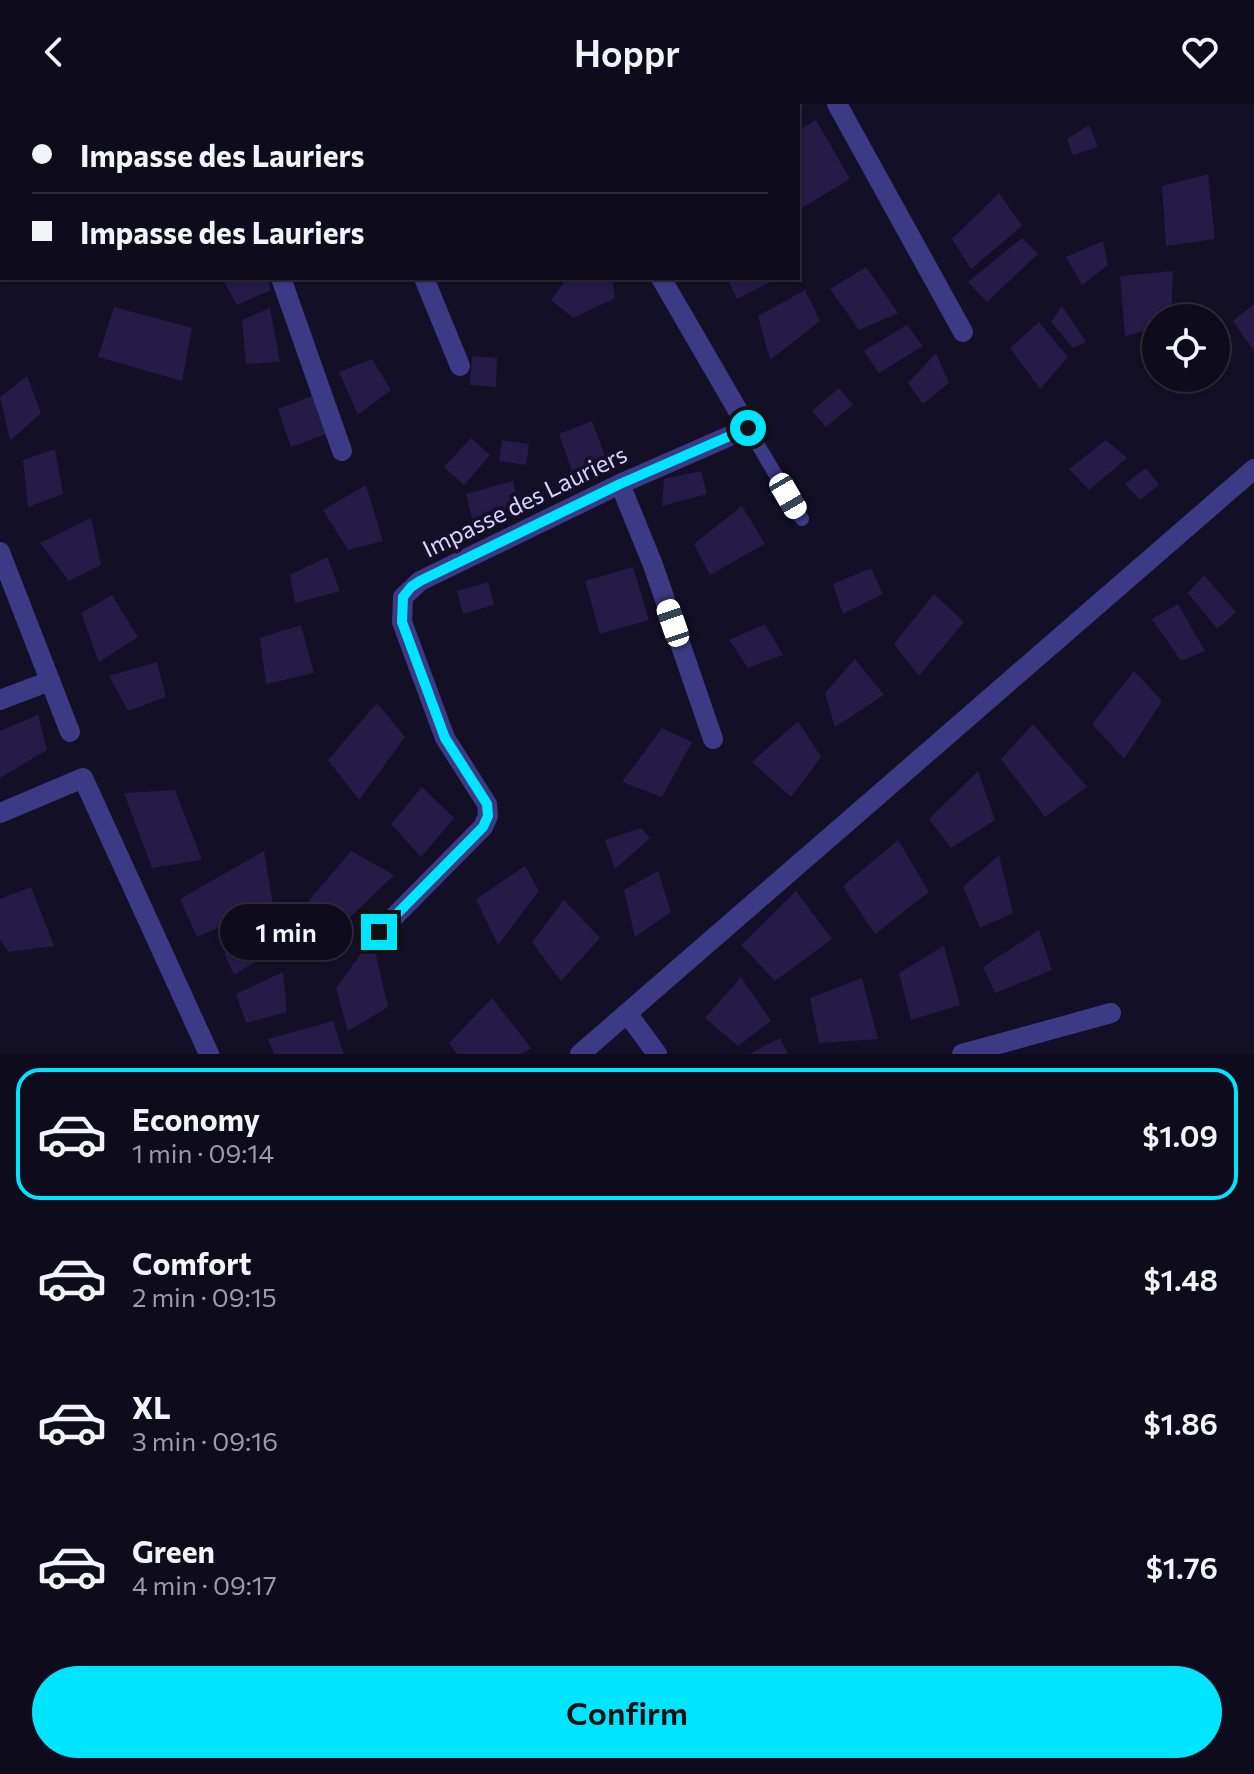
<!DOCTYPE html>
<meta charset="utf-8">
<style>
:root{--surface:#0e0b1c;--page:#1c1929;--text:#f1f3f6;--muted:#9b9ba3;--line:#2e2b3b;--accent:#00e5ff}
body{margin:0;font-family:Commissioner,sans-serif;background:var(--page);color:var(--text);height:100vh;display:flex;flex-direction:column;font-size:30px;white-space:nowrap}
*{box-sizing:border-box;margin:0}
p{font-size:26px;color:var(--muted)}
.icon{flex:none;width:44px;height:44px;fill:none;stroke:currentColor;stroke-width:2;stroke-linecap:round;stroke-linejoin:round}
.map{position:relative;height:950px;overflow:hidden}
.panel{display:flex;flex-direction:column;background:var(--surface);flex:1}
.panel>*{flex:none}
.hud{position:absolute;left:0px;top:0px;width:800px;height:176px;box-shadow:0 2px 6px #0004,0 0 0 2px var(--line);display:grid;align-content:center;height:176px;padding:0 32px;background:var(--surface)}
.tools{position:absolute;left:1142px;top:200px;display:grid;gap:16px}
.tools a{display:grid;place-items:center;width:88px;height:88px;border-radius:50%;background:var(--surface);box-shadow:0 2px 6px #0004,0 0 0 2px var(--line);font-size:40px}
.end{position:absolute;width:36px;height:36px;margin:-18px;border:10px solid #00e5ff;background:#111;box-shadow:0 0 0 4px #111}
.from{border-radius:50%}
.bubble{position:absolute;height:56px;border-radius:28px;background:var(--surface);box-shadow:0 2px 6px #0004,0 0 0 2px var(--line);font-size:26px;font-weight:600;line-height:56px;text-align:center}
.car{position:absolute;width:24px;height:48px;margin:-24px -12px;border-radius:10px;box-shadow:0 0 6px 2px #0007;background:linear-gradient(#fff 24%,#345 0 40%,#fff 0 76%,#345 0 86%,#fff 0)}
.hud b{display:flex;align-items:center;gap:28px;height:76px;font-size:30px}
.hud b+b{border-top:2px solid var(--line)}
.hud i{width:20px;height:20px;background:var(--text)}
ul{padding:14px 0 0;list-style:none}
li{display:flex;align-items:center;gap:24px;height:132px;margin:0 16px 12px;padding:0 16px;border:4px solid transparent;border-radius:24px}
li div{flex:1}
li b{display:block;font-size:30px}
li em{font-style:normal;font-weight:600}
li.selected{border-color:var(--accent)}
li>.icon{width:72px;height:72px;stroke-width:1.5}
.button{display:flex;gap:16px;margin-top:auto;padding:16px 32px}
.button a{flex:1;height:92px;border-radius:48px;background:var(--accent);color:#111;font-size:32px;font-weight:600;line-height:92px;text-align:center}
header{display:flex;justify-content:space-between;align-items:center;height:104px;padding:0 32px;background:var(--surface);font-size:36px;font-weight:600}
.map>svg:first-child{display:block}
.building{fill:#241b47}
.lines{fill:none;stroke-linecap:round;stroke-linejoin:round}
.lane{stroke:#3d3a85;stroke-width:14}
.street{stroke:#3d3a85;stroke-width:20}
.route{stroke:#00e5ff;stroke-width:10}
.labels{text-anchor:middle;stroke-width:8;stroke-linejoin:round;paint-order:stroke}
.street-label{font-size:24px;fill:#d9d4ff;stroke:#130f26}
</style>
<header><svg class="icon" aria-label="back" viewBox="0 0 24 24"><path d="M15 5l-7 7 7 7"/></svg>Hoppr<svg class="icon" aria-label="heart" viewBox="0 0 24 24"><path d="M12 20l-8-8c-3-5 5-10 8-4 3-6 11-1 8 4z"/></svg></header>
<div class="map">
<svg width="1254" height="950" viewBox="0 0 1254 950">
<rect width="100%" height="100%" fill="#130f26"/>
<g class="building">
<path d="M816 16 850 75 800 105 798 27Z"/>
<path d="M1089 21 1098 43 1073 51 1067 35Z"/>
<path d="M1208 70 1215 135 1166 142 1162 82Z"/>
<path d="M999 89 1022 122 971 165 952 135Z"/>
<path d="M1022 134 1038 150 987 198 968 178Z"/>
<path d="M1103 137 1108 161 1082 181 1066 153Z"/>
<path d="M866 163 898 209 859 226 830 185Z"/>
<path d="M1173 167 1171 214H1156V224L1125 232 1120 172Z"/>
<path d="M222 174H268L271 186 237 201Z"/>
<path d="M567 174H612L615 194 573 214 551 196Z"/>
<path d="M727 174H778L737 195Z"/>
<path d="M805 186 820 217 770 256 758 212Z"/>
<path d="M1254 200V247L1233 217Z"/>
<path d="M1062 202 1086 238 1073 244 1051 218Z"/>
<path d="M114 203 192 224 182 277 98 253Z"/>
<path d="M270 204 280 258 246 260 242 216Z"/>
<path d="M1039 218 1068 253 1040 285 1010 244Z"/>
<path d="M907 221 923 242 879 269 864 247Z"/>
<path d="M936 249 949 279 923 300 908 279Z"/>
<path d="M472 252 497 254 496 283 470 281Z"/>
<path d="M372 255 391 286 358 311 339 268Z"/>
<path d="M27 272 41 309 10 337 0 293Z"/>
<path d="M839 284 853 301 826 323 812 307Z"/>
<path d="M312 292 326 330 291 343 278 305Z"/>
<path d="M592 317 606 355 572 367 559 330Z"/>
<path d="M471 334 490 351 464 381 444 363Z"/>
<path d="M502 336 529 340 526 361 499 357Z"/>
<path d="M1106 336 1127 354 1089 386 1069 365Z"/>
<path d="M55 345 63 390 28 403 23 356Z"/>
<path d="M1146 364 1159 381 1140 396 1125 380Z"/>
<path d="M701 367 707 390 662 402 664 375Z"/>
<path d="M513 377 520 407 473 419 466 390Z"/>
<path d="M366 381 383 437 348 446 323 406Z"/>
<path d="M742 402 765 440 710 471 694 440Z"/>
<path d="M91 414 101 461 69 477 40 439Z"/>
<path d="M327 453 340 487 295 499 290 471Z"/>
<path d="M633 463 649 516 600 530 585 477Z"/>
<path d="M871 464 883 490 843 510 833 480Z"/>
<path d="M1204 471 1236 508 1217 525 1188 489Z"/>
<path d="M488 478 494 501 463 510 457 487Z"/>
<path d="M934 490 964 518 919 572 894 540Z"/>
<path d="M112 491 138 533 99 558 81 509Z"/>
<path d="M1178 500 1205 547 1181 557 1152 515Z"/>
<path d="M765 520 783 551 748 564 729 536Z"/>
<path d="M301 521 314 569 266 580 260 534Z"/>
<path d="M855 555 884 591 835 623 825 589Z"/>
<path d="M157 558 166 593 128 607 109 572Z"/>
<path d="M1134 567 1162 597 1124 655 1092 620Z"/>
<path d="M377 599 405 633 359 696 328 656Z"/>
<path d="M38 611 47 646 0 674V627Z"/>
<path d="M798 617 821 653 791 693 752 658Z"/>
<path d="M1033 620 1087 683 1045 713 1001 655Z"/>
<path d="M662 624 692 638 662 693 622 678Z"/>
<path d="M978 667 995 716 951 744 929 715Z"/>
<path d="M422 683 454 714 421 753 391 720Z"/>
<path d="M175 686 202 756 152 764 124 689Z"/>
<path d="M641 724 650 734 615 765 605 736Z"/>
<path d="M898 736 929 788 875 830 843 782Z"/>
<path d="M264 747 273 800 197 833 180 795Z"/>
<path d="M351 747 394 771 335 828 307 799Z"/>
<path d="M999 751 1013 809 980 824 963 783Z"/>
<path d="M525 762 539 787 498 841 476 795Z"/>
<path d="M658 767 671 808 635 833 624 786Z"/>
<path d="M31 783 54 842 8 848 0 835V795Z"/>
<path d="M796 787 832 835 775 877 741 841Z"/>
<path d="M564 796 600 834 561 877 532 838Z"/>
<path d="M256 816 271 848 234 871 224 850Z"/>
<path d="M1039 826 1052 866 995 889 983 863Z"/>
<path d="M372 834 388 903 348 927 336 884Z"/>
<path d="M944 842 960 901 911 916 899 869Z"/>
<path d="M283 868 287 908 246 919 236 890Z"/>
<path d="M741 873 771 917 738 942 705 914Z"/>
<path d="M862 874 878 935 819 939 810 894Z"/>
<path d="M492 894 531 944 522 950H457L449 939Z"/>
<path d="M333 917 344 950H274L268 935Z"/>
<path d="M780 934 788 950H749Z"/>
</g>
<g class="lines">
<path class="lane" d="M748 324 802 415"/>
<g class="street">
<path d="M120 0 121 2"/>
<path d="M560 0 561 2"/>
<path d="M837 0 963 228"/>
<path d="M398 2 403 0"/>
<path d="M0 166 2 165"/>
<path d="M281 174 342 347"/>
<path d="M424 174 460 262"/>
<path d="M620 380 653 461 713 635"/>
<path d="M0 448 70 628"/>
<path d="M0 596 50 577"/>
<path d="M0 709 83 674 209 950"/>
<path d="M379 828 483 723 488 712 487 700 445 634 402 518 403 493 420 477 620 380 748 324 661 174"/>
<path d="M627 909 657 950"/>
<path d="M580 950 1254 365"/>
<path d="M962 950 1111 909"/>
</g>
</g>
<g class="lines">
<path class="route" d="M379 828 483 723 488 712 487 700 445 634 402 518 403 493 411 483 420 477 620 380 748 324"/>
</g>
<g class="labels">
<g class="street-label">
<text transform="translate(525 398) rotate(-26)" y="8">Impasse des Lauriers</text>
</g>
</g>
</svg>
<div class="tools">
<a><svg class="icon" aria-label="locate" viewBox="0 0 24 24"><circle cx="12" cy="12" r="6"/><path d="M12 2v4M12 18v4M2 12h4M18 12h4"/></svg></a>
</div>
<i class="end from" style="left:748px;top:324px"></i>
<i class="end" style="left:379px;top:828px"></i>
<div class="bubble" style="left:220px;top:800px;width:132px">1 min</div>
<i class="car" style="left:788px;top:392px;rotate:150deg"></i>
<i class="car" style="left:673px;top:519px;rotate:341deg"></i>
<div class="hud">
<b><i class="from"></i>Impasse des Lauriers</b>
<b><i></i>Impasse des Lauriers</b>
</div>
</div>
<section class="panel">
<ul>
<li class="selected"><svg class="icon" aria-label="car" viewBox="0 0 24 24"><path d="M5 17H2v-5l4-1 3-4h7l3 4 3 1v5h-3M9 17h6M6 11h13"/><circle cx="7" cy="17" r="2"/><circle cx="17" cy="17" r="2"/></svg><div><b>Economy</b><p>1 min · 09:14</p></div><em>$1.09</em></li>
<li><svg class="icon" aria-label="car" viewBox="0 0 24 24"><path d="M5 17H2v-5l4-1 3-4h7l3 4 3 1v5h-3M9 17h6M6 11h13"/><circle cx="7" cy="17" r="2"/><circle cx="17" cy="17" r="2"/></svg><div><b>Comfort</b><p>2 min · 09:15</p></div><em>$1.48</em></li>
<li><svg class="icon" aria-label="car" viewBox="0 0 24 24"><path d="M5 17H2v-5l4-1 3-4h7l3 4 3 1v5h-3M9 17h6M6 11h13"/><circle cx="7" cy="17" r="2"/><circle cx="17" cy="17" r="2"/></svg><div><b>XL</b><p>3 min · 09:16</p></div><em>$1.86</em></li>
<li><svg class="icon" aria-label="car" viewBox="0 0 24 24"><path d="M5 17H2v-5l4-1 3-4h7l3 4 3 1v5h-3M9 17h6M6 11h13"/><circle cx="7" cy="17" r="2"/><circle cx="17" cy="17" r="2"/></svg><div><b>Green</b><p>4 min · 09:17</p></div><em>$1.76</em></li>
</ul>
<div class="button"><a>Confirm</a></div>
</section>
